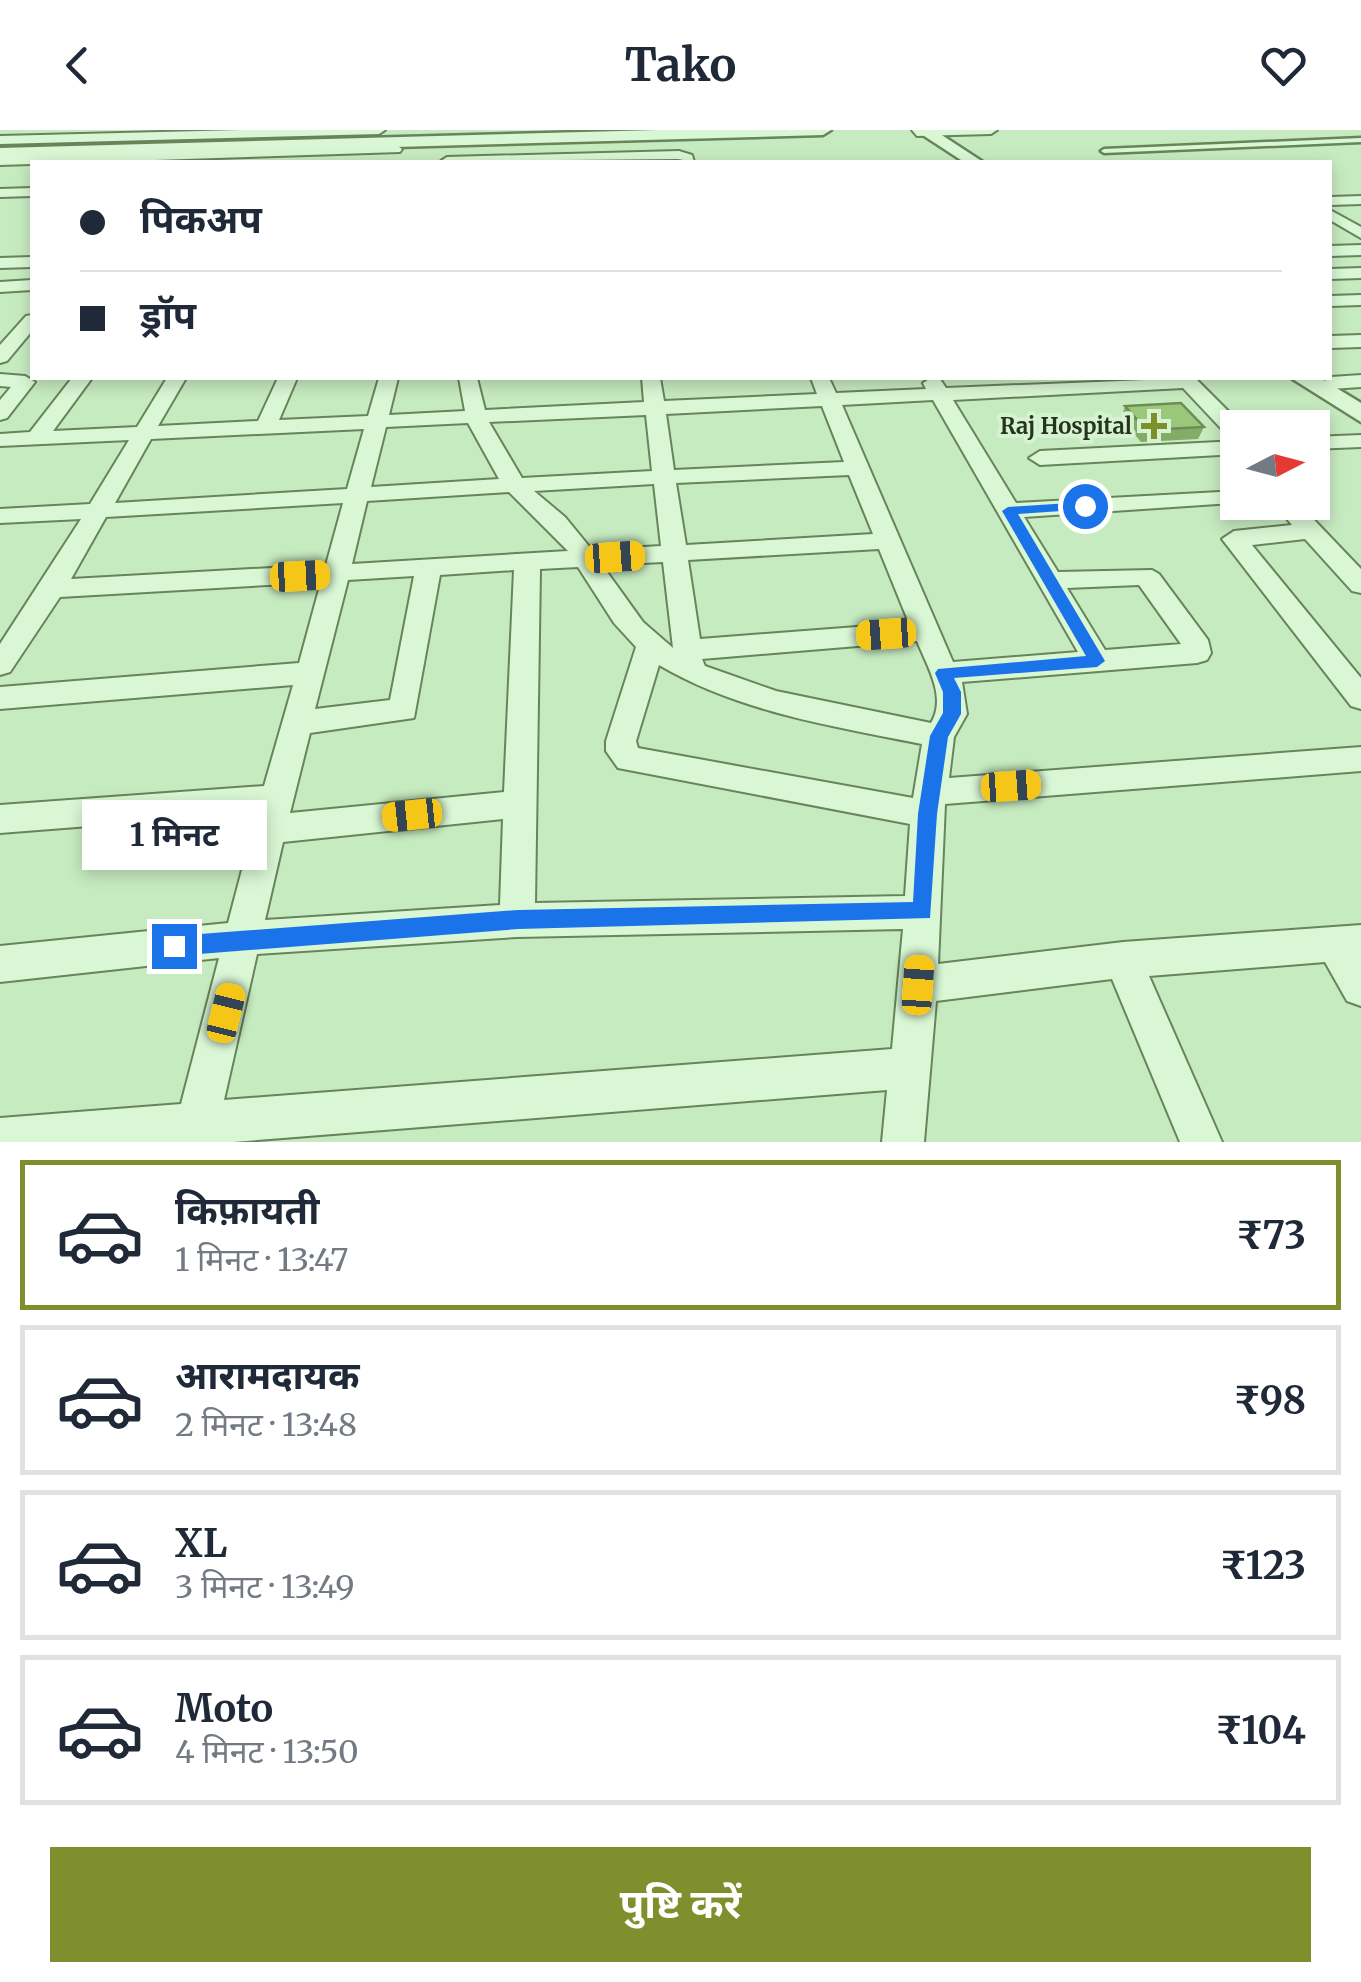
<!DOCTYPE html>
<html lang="hi">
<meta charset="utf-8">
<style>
:root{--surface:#fff;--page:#f2f2f3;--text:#1f2937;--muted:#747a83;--line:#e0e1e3;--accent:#808f2d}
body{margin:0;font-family:Merriweather,"Noto Sans Devanagari",serif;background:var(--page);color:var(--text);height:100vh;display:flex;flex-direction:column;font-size:38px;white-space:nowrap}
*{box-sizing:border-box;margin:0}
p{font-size:32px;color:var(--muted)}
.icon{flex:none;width:55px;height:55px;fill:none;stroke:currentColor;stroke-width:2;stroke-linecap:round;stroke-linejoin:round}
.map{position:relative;height:1012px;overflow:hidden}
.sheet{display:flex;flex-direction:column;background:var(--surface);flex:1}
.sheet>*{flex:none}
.banner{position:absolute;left:30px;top:30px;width:1302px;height:220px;border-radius:0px;box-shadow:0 5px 15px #0003;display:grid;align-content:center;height:220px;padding:0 50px;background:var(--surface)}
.needle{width:65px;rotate:84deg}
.controls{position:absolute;left:1220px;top:280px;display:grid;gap:20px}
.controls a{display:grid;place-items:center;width:110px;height:110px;border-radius:0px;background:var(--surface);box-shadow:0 5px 15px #0003;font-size:50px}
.end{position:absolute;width:45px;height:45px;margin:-22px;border:12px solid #1a73e8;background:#fff;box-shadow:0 0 0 5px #fff}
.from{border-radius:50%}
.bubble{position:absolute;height:70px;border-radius:0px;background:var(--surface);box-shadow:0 5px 15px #0003;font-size:32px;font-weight:700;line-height:70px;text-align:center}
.car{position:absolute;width:30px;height:60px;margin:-30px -15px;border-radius:12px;box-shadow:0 0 8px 2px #0007;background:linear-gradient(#f5c518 24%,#345 0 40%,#f5c518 0 76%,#345 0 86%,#f5c518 0)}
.banner b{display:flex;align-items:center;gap:35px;height:95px;font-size:38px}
.banner b+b{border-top:2px solid var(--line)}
.banner i{width:25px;height:25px;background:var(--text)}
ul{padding:18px 0 0;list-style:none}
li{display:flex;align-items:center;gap:30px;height:150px;margin:0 20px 15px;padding:0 30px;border:5px solid var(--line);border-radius:0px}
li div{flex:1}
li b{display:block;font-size:38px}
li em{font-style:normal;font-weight:700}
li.on{border-color:var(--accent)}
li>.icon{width:90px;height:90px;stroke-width:1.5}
.primary-button{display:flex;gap:20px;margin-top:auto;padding:20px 50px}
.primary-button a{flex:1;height:115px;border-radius:0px;background:var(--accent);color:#fff;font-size:40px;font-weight:700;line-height:115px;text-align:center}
header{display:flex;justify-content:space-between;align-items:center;height:130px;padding:0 50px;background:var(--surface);font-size:45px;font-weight:700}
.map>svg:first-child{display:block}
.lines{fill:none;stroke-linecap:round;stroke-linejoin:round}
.service-casing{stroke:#67845a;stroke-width:5}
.minor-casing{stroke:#67845a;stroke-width:4}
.tertiary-casing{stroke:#67845a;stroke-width:5}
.service{fill:#d9f7d4;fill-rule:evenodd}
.minor{fill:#d9f7d4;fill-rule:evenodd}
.tertiary{fill:#d9f7d4;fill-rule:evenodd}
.wall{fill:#84ab68}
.building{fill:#9ac779;stroke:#6c8b55;stroke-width:2.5}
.route{fill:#1a73e8}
.poi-dot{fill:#808f2d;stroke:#d5f3d1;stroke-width:4}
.labels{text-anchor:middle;stroke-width:8;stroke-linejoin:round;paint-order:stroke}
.far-poi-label{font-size:22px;font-weight:bold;fill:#25341d;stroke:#d5f3d1;text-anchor:end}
</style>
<header><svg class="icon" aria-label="back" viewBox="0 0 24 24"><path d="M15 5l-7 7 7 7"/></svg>Tako<svg class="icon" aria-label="heart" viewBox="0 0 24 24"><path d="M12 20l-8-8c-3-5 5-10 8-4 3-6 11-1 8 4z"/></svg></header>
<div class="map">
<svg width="1361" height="1012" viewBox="0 0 1361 1012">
<rect width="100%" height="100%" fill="#c7ebc1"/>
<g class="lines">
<g class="service-casing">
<path id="service" d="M1361 8V12L1104 23 1101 21 1104 19Z"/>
</g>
<g class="minor-casing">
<g id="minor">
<path d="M241 0H385L379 4 0 14V6Z"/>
<path d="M912 0H997L991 4 917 6Z"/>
<path d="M396 15 402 19 400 22 0 35V27Z"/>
<path d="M679 21 692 25 694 32 678 29 441 31 447 27Z"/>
<path d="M32 58V66L0 67V59Z"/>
<path d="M1361 66V74L1330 75V67Z"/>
<path d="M1330 80 1361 97V108L1330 90Z"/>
<path d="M1361 115V125L1330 126V116Z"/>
<path d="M32 127V137L0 138V128Z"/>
<path d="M1361 138V148L1330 149V139Z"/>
<path d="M32 150V160L0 162V152Z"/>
<path d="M1361 165V175L1330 176V166Z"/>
<path d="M32 185V201L7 231 0 233V215L26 186Z"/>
<path d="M1361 205V217L1330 218V206Z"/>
<path d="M0 244 25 246 35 252 7 288 0 290V270L11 257 0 256Z"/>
<path d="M1361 245V257L1331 259 1321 253 1331 247Z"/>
<path d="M72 248H92L53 301 137 297 167 248H186L158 296 258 291 278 248H297L279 290 368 286 379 248H398L389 285 465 281 459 248H477L485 280 644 272 642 248H660L664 271 817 264 811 248H829L836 263 926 259 923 253 931 248 940 249 946 258 1195 248 1245 298H1238V309L1230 308 1183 258 953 270 1016 373 1238 361V372H1247L1024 387 1058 442 1152 440 1159 444 1208 510 1211 523 1207 530 1197 533 962 552 967 584 954 607 949 648 1361 617V641L945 674 938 834 1123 812 1361 795V876L1347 871 1325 832 1149 846 1222 1012H1180L1112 849 936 871 924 1012H882L887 960 233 1012H0V988L181 974 219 828 0 852V816L228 793 257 683 0 703V675L264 656 293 555 0 579V557L299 533 321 452 60 467 10 542 0 545V514L81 389 0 393V379L90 374 129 310 0 316V304L30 302ZM933 270 1078 522 953 532 842 275ZM822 276 844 332 674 340 666 284ZM646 285 652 341 522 348 489 292ZM468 293 499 349 371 357 386 297ZM364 299 347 359 115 373 151 309ZM849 345 873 404 686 415 676 353ZM654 354 661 416 592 420 565 387 534 361ZM509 362 568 421 352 434 367 371ZM343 373 326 435 71 449 106 387ZM879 419 909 493 700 509 688 430ZM663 432 673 518 643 492 602 435ZM578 437 614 493 636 517 606 611V621L618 638 910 694 905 766 535 773 540 439ZM514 440 504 662 290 683 310 603 414 588 440 445ZM414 446 390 570 315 579 348 450ZM1139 455 1181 514 1105 520 1067 458ZM917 511C927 536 947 567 931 593L776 561 705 536 702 529ZM659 535C739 582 832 596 922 614L913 668 638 618 636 611ZM503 689 500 775 265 790 283 712ZM903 799 892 919 224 970 257 824 517 807Z"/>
<path d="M1361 305V317L1312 319V307Z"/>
<path d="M1238 311V324L1040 335 1029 328 1040 321Z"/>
<path d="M1273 372H1297L1361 439V463L1352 461 1305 409 1252 415 1361 548V579L1351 576 1222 409 1234 401 1292 395Z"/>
</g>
</g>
<g class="tertiary-casing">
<g id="tertiary">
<path d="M657 0H831L823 5 0 28V18Z"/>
<path d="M915 0H934L983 32H964Z"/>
<path d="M1291 248H1320L1361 273V292Z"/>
</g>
</g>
<use href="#service" class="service"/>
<use href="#minor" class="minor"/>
<use href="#tertiary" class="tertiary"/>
</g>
<path class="wall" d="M1125 276 1204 297 1198 309 1141 312 1121 288Z"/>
<path class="building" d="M1181 273 1204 297 1146 300 1125 276Z"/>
<path class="route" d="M1085 372 1090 374V379L1018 384 1105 531 1097 537 954 548 961 562V584L948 607 937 684 930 788 518 799 174 826 167 823 163 816 167 809 174 806 518 780 913 772 918 684 930 606 943 583V562L935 543 938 539 1086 526 1002 381 1008 377Z"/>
<path class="poi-dot" d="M1149 281h10v10h10v10h-10v10h-10v-10h-10v-10h10z"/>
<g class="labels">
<g class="far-poi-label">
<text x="1132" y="304">Raj Hospital</text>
</g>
</g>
</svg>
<div class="controls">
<a><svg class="needle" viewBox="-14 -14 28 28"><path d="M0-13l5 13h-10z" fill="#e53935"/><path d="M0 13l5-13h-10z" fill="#747a83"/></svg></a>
</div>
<i class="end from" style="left:1085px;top:376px"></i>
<i class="end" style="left:174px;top:816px"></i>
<div class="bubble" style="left:82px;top:670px;width:185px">1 मिनट</div>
<i class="car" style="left:615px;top:427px;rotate:86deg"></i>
<i class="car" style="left:300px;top:446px;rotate:87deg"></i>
<i class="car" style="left:886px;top:504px;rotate:266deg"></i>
<i class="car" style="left:1011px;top:656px;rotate:86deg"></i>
<i class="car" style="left:412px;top:685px;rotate:264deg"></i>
<i class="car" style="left:918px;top:855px;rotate:4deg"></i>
<i class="car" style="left:226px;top:883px;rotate:14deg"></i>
<div class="banner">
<b><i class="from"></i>पिकअप</b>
<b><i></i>ड्रॉप</b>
</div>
</div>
<section class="sheet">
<ul>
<li class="on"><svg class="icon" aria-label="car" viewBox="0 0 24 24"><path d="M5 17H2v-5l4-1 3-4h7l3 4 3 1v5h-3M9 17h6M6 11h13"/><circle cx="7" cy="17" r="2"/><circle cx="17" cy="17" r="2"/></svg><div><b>किफ़ायती</b><p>1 मिनट · 13:47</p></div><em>₹73</em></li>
<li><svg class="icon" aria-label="car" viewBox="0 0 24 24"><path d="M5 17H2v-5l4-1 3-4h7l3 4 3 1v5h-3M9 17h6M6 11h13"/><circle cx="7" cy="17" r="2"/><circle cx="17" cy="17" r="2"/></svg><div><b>आरामदायक</b><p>2 मिनट · 13:48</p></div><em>₹98</em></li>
<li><svg class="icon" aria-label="car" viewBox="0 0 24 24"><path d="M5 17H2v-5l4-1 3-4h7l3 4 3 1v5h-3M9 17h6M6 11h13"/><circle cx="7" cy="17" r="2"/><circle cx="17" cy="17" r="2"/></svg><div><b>XL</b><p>3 मिनट · 13:49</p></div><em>₹123</em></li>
<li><svg class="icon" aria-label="car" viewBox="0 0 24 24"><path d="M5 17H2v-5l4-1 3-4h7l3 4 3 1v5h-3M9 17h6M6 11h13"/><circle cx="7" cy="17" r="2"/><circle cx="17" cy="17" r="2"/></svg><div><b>Moto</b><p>4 मिनट · 13:50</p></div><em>₹104</em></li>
</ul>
<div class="primary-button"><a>पुष्टि करें</a></div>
</section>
